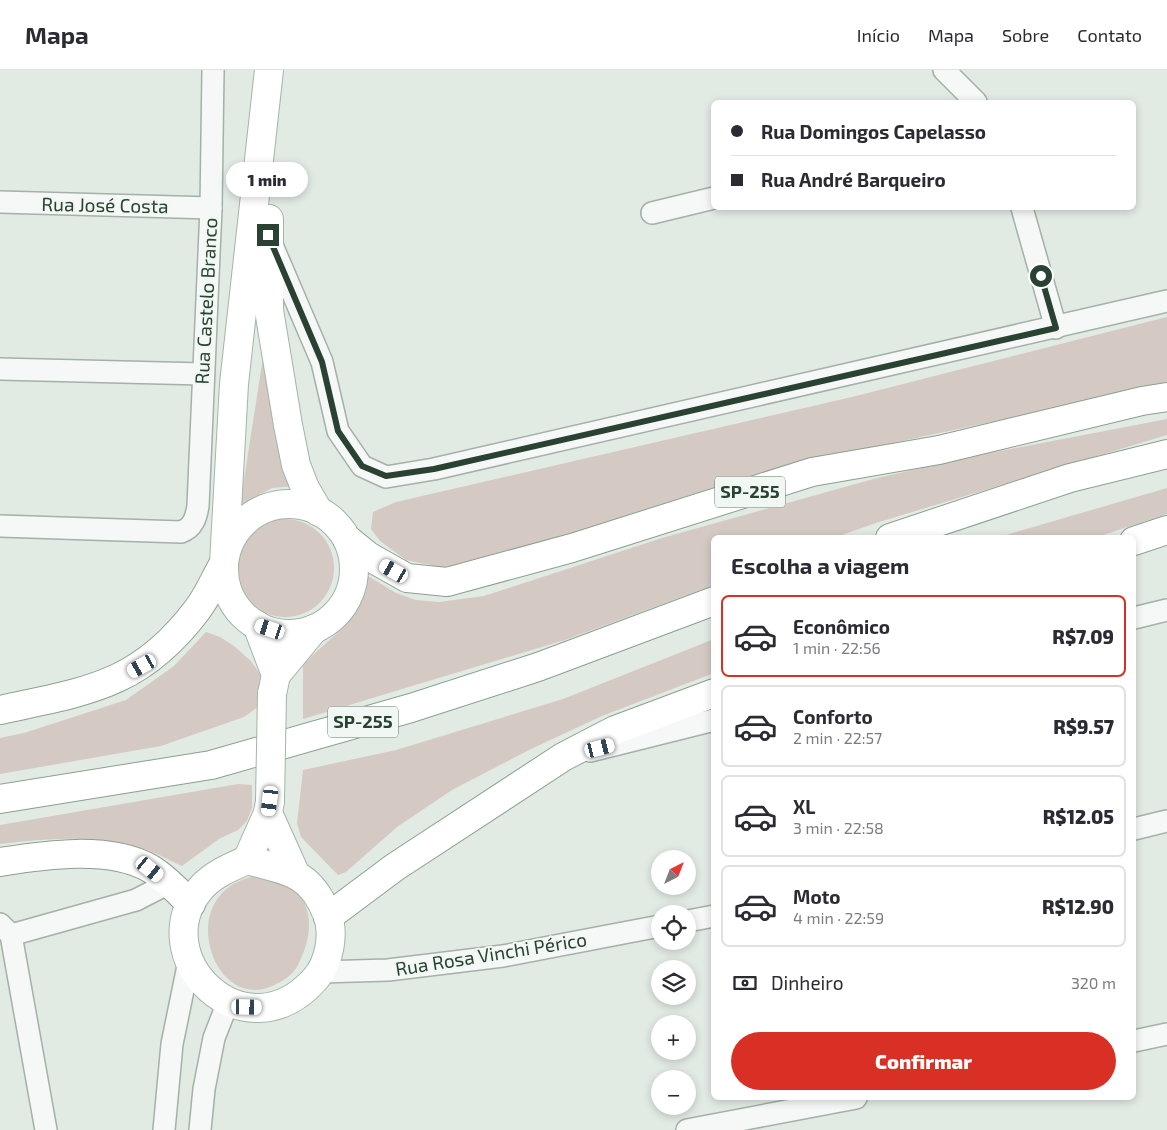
<!DOCTYPE html>
<html lang="pt">
<meta charset="utf-8">
<style>
:root{--surface:#fff;--page:#f7f7f7;--text:#2b2b33;--muted:#7c7c81;--line:#e1e1e2;--accent:#d93025}
body{margin:0;font-family:"Exo 2",sans-serif;background:var(--page);color:var(--text);height:100vh;display:flex;flex-direction:column;font-size:19px;white-space:nowrap}
*{box-sizing:border-box;margin:0}
p{font-size:16px;color:var(--muted)}
.icon{flex:none;width:28px;height:28px;fill:none;stroke:currentColor;stroke-width:2;stroke-linecap:round;stroke-linejoin:round}
.map{position:relative;flex:1;overflow:hidden}
.panel{position:absolute;left:711px;top:465px;width:425px;height:565px;display:flex;flex-direction:column;background:var(--surface);border-radius:8px;box-shadow:0 2px 8px #0003}
.panel>*{flex:none}
.hud{position:absolute;left:711px;top:30px;width:425px;height:110px;border-radius:8px;box-shadow:0 2px 8px #0003;display:grid;align-content:center;height:110px;padding:0 20px;background:var(--surface)}
.needle{width:32px;rotate:42deg}
.buttons{position:absolute;left:651px;top:780px;display:grid;gap:10px}
.buttons a{display:grid;place-items:center;width:45px;height:45px;border-radius:50%;background:var(--surface);box-shadow:0 2px 8px #0003;font-size:25px}
.end{position:absolute;width:22px;height:22px;margin:-11px;border:6px solid #2a4231;background:#fff;box-shadow:0 0 0 2px #fff}
.from{border-radius:50%}
.bubble{position:absolute;height:35px;border-radius:18px;background:var(--surface);box-shadow:0 2px 8px #0003;font-size:16px;font-weight:800;line-height:35px;text-align:center}
.car{position:absolute;width:15px;height:30px;margin:-15px -8px;border-radius:6px;box-shadow:0 0 4px 1px #0007;background:linear-gradient(#fff 24%,#345 0 40%,#fff 0 76%,#345 0 86%,#fff 0)}
.hud b{display:flex;align-items:center;gap:18px;height:48px;font-size:19px}
.hud b+b{border-top:1px solid var(--line)}
.hud i{width:12px;height:12px;background:var(--text)}
ul{padding:0;list-style:none}
li{display:flex;align-items:center;gap:15px;height:82px;margin:0 10px 8px;padding:0 10px;border:2px solid var(--line);border-radius:8px}
li div{flex:1}
li b{display:block;font-size:19px}
li em{font-style:normal;font-weight:800}
li.on{border-color:var(--accent)}
li>.icon{width:45px;height:45px;stroke-width:1.5}
h2{padding:0 20px;font-size:22px;line-height:60px}
.pay{display:flex;align-items:center;gap:12px;height:55px;padding:0 20px;font-size:19px}
.pay p{margin-inline-start:auto}
.cta{display:flex;gap:10px;margin-top:auto;padding:10px 20px}
.cta a{flex:1;height:58px;border-radius:30px;background:var(--accent);color:#fff;font-size:20px;font-weight:800;line-height:58px;text-align:center}
header{display:flex;align-items:center;gap:30px;box-sizing:border-box;height:70px;padding:0 25px;background:var(--surface);border-bottom:1px solid var(--line)}
header strong{font-size:24px}
nav{display:flex;gap:28px;margin-inline-start:auto;font-size:18px}
.map>svg:first-child{display:block}
.green{fill:#d4cac3}
.lines{fill:none;stroke-linecap:round;stroke-linejoin:round}
.minor-casing{stroke:#a3b1a7;stroke-width:24}
.major-casing{stroke:#a1b6a6;stroke-width:30}
.highway-casing{stroke:#89a18f;stroke-width:30}
.minor{stroke:#f5f8f6;stroke-width:21}
.major{stroke:#fff;stroke-width:28}
.highway{stroke:#fff;stroke-width:28}
.major-bridge-casing{stroke:#a1b6a6;stroke-width:30;stroke-linecap:butt}
.major-bridge{stroke:#fff;stroke-width:28}
.route{stroke:#2a4231;stroke-width:6}
.labels{text-anchor:middle;stroke-width:4;stroke-linejoin:round;paint-order:stroke}
.shield{fill:#f1f8f3;stroke:#66796b;stroke-width:1}
.shield-label{font-size:18px;font-weight:bold;fill:#2a4231}
.street-label{font-size:19px;fill:#2a4231;stroke:#f1f8f3}
</style>
<header>
<strong>Mapa</strong>
<nav><a>Início</a><a>Mapa</a><a>Sobre</a><a>Contato</a></nav>
</header>
<div class="map">
<svg width="1167" height="1060" viewBox="0 0 1167 1060">
<rect width="100%" height="100%" fill="#e2eae4"/>
<g class="green">
<path d="M1167 247V322L996 351 855 381 595 460 444 498 406 490 380 471 371 459 373 442 396 432 856 326Z"/>
<path d="M264 281 296 416 272 418 240 435Z"/>
<path d="M1167 349V365L876 453 836 467 714 468V515L565 570 303 649V595C330 566 364 550 368 506L396 523 416 530 439 532 484 526 662 468 877 408 984 384Z"/>
<path d="M1167 418V444L1097 467H999Z"/>
<circle cx="285" cy="498" r="49"/>
<path d="M206 562 220 567 234 576 251 591 260 604 261 626 258 637 244 647 161 676 0 704V668L24 663 126 630 174 596Z"/>
<path d="M714 569V603L602 646 531 679 452 720 397 757 346 802 338 805 301 767 297 753 303 700 396 680 563 629Z"/>
<path d="M238 714 252 715V738L247 751 238 760 219 769 182 796C170 791 159 784 147 780 99 764 49 768 0 774V755Z"/>
<path d="M265 805C272 808 281 810 287 814 317 834 312 867 298 895 293 905 282 912 272 916 209 944 170 812 265 805Z"/>
</g>
<g class="lines">
<g class="minor-casing">
<g id="minor">
<path d="M944 0 976 32"/>
<path d="M0 132 211 138"/>
<path d="M1022 138 1056 258"/>
<path d="M652 143 714 128"/>
<path d="M272 175 322 292 338 361 362 396 386 407 434 399 1167 231"/>
<path d="M0 299 203 304"/>
<path d="M0 456 181 462C193 458 196 448 198 436L211 138 213 0"/>
<path d="M1134 548 1167 540"/>
<path d="M590 681 714 650"/>
<path d="M1134 759 1167 751"/>
<path d="M688 851 714 846"/>
<path d="M0 854 11 865 46 1060"/>
<path d="M11 865 136 830 169 813"/>
<path d="M321 902 388 900 503 886 660 856"/>
<path d="M1134 971 1167 964"/>
<path d="M164 1060 172 974 189 891"/>
<path d="M200 1060 204 1019 214 968 228 932"/>
<path d="M687 1060 856 1028"/>
</g>
</g>
<g class="major-casing">
<g id="major">
<path d="M269 149V240L288 355 296 395 305 418 319 442"/>
<circle cx="289" cy="499" r="65"/>
<path d="M224 493 234 314 269 0"/>
<path d="M257 555 276 605"/>
<path d="M272 624 276 605 314 559"/>
<path d="M268 743 295 803"/>
<path d="M247 790C287 801 310 801 327 844 335 863 329 893 316 908 245 990 141 885 202 817 214 804 231 797 247 790Z"/>
<path d="M247 790 268 743 270 731"/>
</g>
</g>
<g class="highway-casing">
<g id="highway">
<path d="M890 468 1070 408 1167 384"/>
<path d="M347 469 368 486 407 508 447 512 572 478 812 402 939 380 1142 331 1167 327"/>
<path d="M1134 471 1167 460"/>
<path d="M0 640C87 621 140 616 197 540 208 526 215 508 224 493"/>
<path d="M0 729 211 695 411 638 538 597 714 531"/>
<path d="M0 792C44 785 110 775 151 799 166 808 179 823 191 834"/>
<path d="M328 847 395 797 563 687 615 660 714 623"/>
</g>
</g>
<use href="#minor" class="minor"/>
<use href="#major" class="major"/>
<use href="#highway" class="highway"/>
<g class="major-bridge-casing">
<path id="major-bridge" d="M270 731 272 624"/>
</g>
<use href="#major-bridge" class="major-bridge"/>
</g>
<g class="lines">
<path class="route" d="M268 165 322 292 338 361 362 396 386 406 434 399 1056 258 1041 206"/>
</g>
<g class="labels">
<g class="shield">
<rect x="715" y="406.5" width="70" height="31" rx="4"/>
<rect x="328" y="636.5" width="70" height="31" rx="4"/>
</g>
<g class="shield-label">
<text x="750" y="428">SP-255</text>
<text x="363" y="658">SP-255</text>
</g>
<g class="street-label">
<text transform="translate(105 135) rotate(1)" y="7">Rua José Costa</text>
<text transform="translate(206 231) rotate(-87)" y="7">Rua Castelo Branco</text>
<text transform="translate(491 884) rotate(-9)" y="7">Rua Rosa Vinchi Périco</text>
</g>
</g>
</svg>
<div class="buttons">
<a><svg class="needle" viewBox="-14 -14 28 28"><path d="M0-13l5 13h-10z" fill="#e53935"/><path d="M0 13l5-13h-10z" fill="#7c7c81"/></svg></a>
<a><svg class="icon" aria-label="locate" viewBox="0 0 24 24"><circle cx="12" cy="12" r="6"/><path d="M12 2v4M12 18v4M2 12h4M18 12h4"/></svg></a>
<a><svg class="icon" aria-label="layers" viewBox="0 0 24 24"><path d="M12 4l9 5-9 5-9-5zM3 14l9 5 9-5"/></svg></a>
<a>+</a>
<a>−</a>
</div>
<i class="end from" style="left:1041px;top:206px"></i>
<i class="end" style="left:268px;top:165px"></i>
<div class="bubble" style="left:226px;top:92px;width:82px">1 min</div>
<i class="car" style="left:394px;top:501px;rotate:300deg"></i>
<i class="car" style="left:270px;top:559px;rotate:288deg"></i>
<i class="car" style="left:142px;top:596px;rotate:241deg"></i>
<i class="car" style="left:600px;top:678px;rotate:76deg"></i>
<i class="car" style="left:270px;top:731px;rotate:187deg"></i>
<i class="car" style="left:150px;top:799px;rotate:129deg"></i>
<i class="car" style="left:247px;top:937px;rotate:91deg"></i>
<div class="hud">
<b><i class="from"></i>Rua Domingos Capelasso</b>
<b><i></i>Rua André Barqueiro</b>
</div>
<section class="panel">
<h2>Escolha a viagem</h2>
<ul>
<li class="on"><svg class="icon" aria-label="car" viewBox="0 0 24 24"><path d="M5 17H2v-5l4-1 3-4h7l3 4 3 1v5h-3M9 17h6M6 11h13"/><circle cx="7" cy="17" r="2"/><circle cx="17" cy="17" r="2"/></svg><div><b>Econômico</b><p>1 min · 22:56</p></div><em>R$7.09</em></li>
<li><svg class="icon" aria-label="car" viewBox="0 0 24 24"><path d="M5 17H2v-5l4-1 3-4h7l3 4 3 1v5h-3M9 17h6M6 11h13"/><circle cx="7" cy="17" r="2"/><circle cx="17" cy="17" r="2"/></svg><div><b>Conforto</b><p>2 min · 22:57</p></div><em>R$9.57</em></li>
<li><svg class="icon" aria-label="car" viewBox="0 0 24 24"><path d="M5 17H2v-5l4-1 3-4h7l3 4 3 1v5h-3M9 17h6M6 11h13"/><circle cx="7" cy="17" r="2"/><circle cx="17" cy="17" r="2"/></svg><div><b>XL</b><p>3 min · 22:58</p></div><em>R$12.05</em></li>
<li><svg class="icon" aria-label="car" viewBox="0 0 24 24"><path d="M5 17H2v-5l4-1 3-4h7l3 4 3 1v5h-3M9 17h6M6 11h13"/><circle cx="7" cy="17" r="2"/><circle cx="17" cy="17" r="2"/></svg><div><b>Moto</b><p>4 min · 22:59</p></div><em>R$12.90</em></li>
</ul>
<div class="pay"><svg class="icon" aria-label="cash" viewBox="0 0 24 24"><path d="M3 7h18v10H3z"/><circle cx="12" cy="12" r="2"/></svg>Dinheiro<p>320 m</p></div>
<div class="cta"><a>Confirmar</a></div>
</section>
</div>
